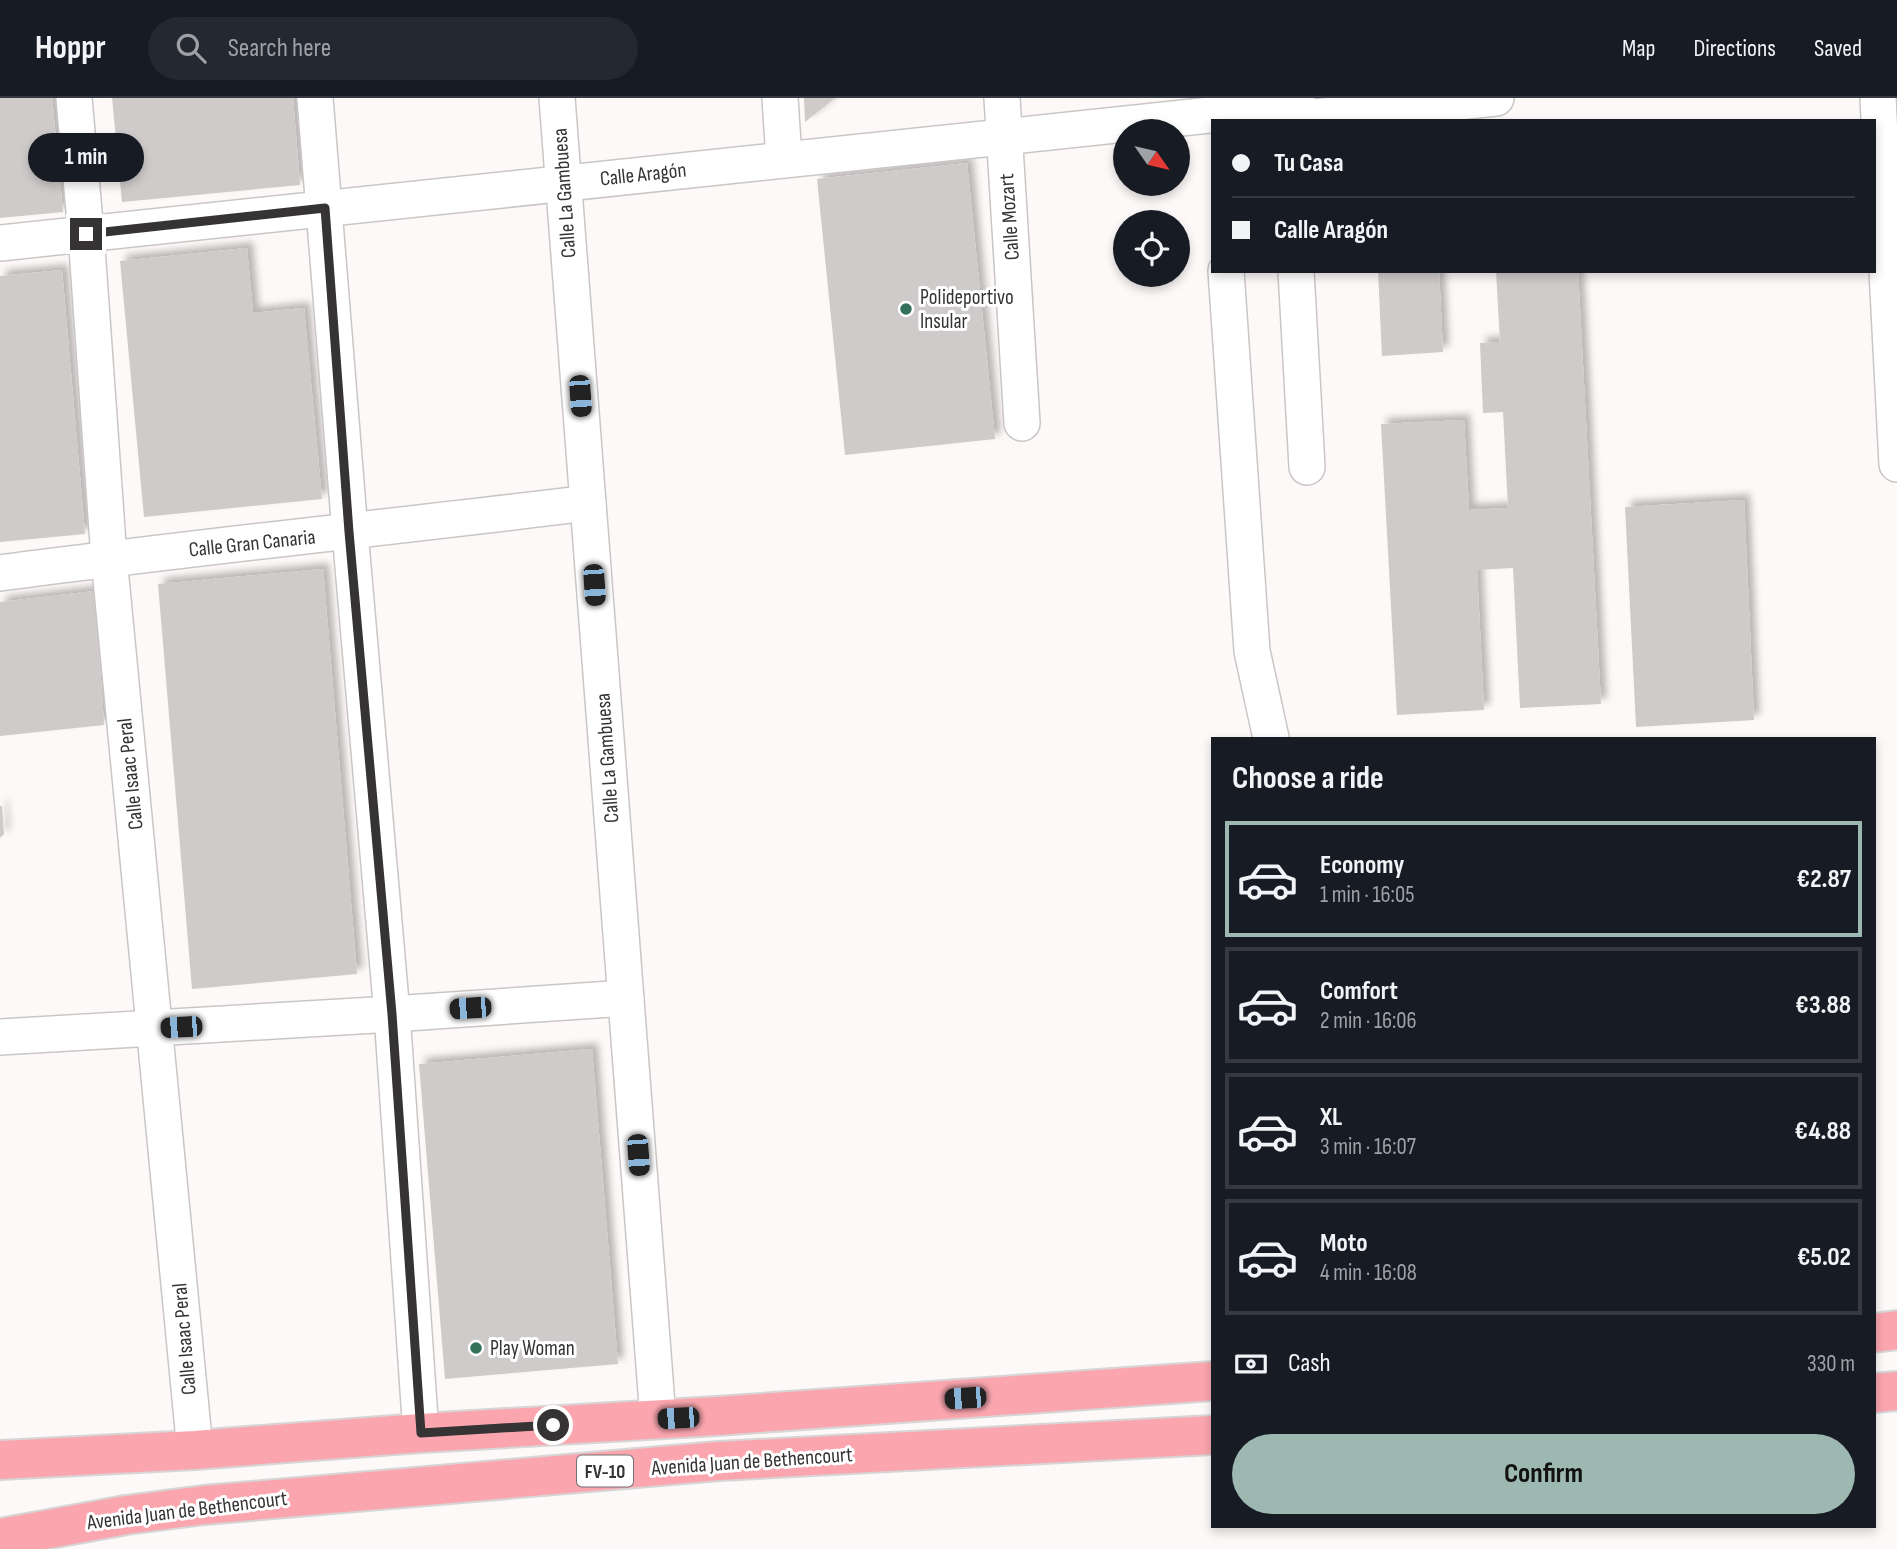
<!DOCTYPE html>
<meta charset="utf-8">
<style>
:root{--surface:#171b24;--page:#242831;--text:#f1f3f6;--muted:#9ea1a6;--line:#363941;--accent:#9cb8b0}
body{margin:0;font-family:"Sofia Sans Condensed",sans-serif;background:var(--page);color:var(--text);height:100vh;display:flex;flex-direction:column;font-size:26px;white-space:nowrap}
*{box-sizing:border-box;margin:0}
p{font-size:23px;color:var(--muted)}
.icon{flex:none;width:38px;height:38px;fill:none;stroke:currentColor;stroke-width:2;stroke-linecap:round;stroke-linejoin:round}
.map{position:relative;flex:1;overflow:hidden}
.side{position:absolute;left:1211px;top:639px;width:665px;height:791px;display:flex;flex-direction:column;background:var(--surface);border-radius:0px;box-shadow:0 4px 10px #0003}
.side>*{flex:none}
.guide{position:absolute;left:1211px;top:21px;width:665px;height:154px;border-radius:0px;box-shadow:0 4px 10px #0003;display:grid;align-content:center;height:154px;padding:0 21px;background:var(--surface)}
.needle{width:46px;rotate:124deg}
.controls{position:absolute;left:1113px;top:21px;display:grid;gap:14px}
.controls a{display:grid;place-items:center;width:77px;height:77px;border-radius:50%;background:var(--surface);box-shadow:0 4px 10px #0003;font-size:35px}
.end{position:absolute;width:32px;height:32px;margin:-16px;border:9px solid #353333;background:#fff;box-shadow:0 0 0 4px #fff}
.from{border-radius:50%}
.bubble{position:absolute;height:49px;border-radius:24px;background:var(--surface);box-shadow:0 4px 10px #0003;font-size:23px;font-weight:700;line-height:49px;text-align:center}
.car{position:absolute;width:21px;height:42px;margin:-21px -10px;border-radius:9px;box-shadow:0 0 5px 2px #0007;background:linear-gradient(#222 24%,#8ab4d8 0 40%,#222 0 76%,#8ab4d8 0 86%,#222 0)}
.guide b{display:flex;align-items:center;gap:24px;height:66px;font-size:26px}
.guide b+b{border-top:2px solid var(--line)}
.guide i{width:18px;height:18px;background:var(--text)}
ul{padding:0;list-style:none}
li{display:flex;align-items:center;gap:21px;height:116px;margin:0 14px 10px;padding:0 7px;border:4px solid var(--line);border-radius:0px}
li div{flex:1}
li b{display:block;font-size:26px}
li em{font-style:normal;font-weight:700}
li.active{border-color:var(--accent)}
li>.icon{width:63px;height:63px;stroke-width:1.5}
h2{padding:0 21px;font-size:32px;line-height:84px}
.pay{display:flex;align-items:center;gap:18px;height:77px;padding:0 21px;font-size:26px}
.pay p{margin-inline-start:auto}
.button{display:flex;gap:14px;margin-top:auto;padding:14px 21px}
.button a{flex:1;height:80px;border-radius:42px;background:var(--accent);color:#111;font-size:28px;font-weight:700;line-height:80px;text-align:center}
header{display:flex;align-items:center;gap:42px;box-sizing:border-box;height:98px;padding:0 35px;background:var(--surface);border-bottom:2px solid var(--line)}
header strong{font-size:33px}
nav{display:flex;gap:38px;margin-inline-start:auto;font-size:24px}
.search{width:490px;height:63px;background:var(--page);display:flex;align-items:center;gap:18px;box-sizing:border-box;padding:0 24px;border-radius:38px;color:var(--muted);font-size:26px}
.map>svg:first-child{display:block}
.building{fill:#d0cbcb;filter:url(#shadow)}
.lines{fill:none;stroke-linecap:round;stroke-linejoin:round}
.street-casing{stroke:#cbc6c6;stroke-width:38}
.primary-casing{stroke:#d7d6d6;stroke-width:42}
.street{stroke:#fff;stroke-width:35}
.primary{stroke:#fba6af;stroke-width:38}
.route{stroke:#353333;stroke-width:9}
.poi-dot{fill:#35705a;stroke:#fff;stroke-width:2.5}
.labels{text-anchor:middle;stroke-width:6;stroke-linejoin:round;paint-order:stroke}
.shield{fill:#fff;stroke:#727070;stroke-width:2}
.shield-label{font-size:19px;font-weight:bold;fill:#353333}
.street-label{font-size:21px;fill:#353333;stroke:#fff}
.poi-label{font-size:21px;fill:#353333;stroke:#fff;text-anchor:start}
</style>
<header>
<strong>Hoppr</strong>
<div class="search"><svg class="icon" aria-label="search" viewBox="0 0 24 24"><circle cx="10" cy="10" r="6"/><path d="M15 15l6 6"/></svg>Search here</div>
<nav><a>Map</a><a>Directions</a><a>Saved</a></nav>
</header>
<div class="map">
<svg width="1897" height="1451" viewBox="0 0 1897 1451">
<defs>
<filter id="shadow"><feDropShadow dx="6" dy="-6" stdDeviation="3.5" flood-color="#0004"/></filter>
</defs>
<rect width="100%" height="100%" fill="#fef9f9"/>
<g class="building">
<path d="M0 0H52L63 114 0 120Z"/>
<path d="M112 0H293L300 87 122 104Z"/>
<path d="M804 0H835L805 24Z"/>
<path d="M967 65 995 341 845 357 817 81Z"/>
<path d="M247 150 253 215 304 210 322 401 144 419 120 163Z"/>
<path d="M62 172 85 436 0 444V178Z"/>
<path d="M1378 173H1439L1443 254 1382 258Z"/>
<path d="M1496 173H1578L1601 606 1520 610 1513 470 1477 472 1484 612 1397 617 1381 326 1464 322 1469 412 1508 410 1503 314 1483 315 1480 245 1500 244Z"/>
<path d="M1744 402 1754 622 1636 629 1625 409Z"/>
<path d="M323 471 357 876 192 891 158 486Z"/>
<path d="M95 493 104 627 0 638V504Z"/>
<path d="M0 708H2L4 736 0 740Z"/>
<path d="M592 951 618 1266 445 1281 419 966Z"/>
</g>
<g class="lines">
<g class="street-casing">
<g id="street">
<path d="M74 0 86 136 109 460 195 1352"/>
<path d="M315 0 350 434 392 916 421 1335"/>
<path d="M557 0 658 1320"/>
<path d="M780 0 784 61"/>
<path d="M1002 0 1022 325"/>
<path d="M1878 0 1897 366"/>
<path d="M0 145 1286 9 1314 19 1496 0"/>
<path d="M1226 173 1252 553 1271 640"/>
<path d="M1296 173 1307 369"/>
<path d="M0 475C196 449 392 429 588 405"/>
<path d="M0 939 392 916 626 900"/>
</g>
</g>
<g class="primary-casing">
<g id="primary">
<path d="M1874 1235 1897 1232"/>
<path d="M1874 1295 1897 1293"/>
<path d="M0 1362 195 1352 421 1335 717 1318 1213 1283"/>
<path d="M0 1440 126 1417 204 1407 719 1363 1213 1337"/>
</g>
</g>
<use href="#street" class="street"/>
<use href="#primary" class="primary"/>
</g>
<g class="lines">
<path class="route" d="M86 136 325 110 349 434 392 916 421 1335 553 1327"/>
</g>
<g class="poi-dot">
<circle cx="906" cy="211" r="7"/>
<circle cx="476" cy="1250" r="7"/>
</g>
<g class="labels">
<rect class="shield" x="577" y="1357.5" width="56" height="31" rx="5"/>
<g class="shield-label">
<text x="605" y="1380">FV-10</text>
</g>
<g class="street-label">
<text transform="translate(643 76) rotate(-6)" y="7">Calle Aragón</text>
<text transform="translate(564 95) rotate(-94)" y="7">Calle La Gambuesa</text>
<text transform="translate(1009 119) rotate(-94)" y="7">Calle Mozart</text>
<text transform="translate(252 445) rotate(-6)" y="7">Calle Gran Canaria</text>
<text transform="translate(607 660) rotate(-94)" y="7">Calle La Gambuesa</text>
<text transform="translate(130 676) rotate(-96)" y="7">Calle Isaac Peral</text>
<text transform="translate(184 1241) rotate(-95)" y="7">Calle Isaac Peral</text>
<text transform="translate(752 1363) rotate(-4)" y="7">Avenida Juan de Bethencourt</text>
<text transform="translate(187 1412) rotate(-7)" y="7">Avenida Juan de Bethencourt</text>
</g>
<g class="poi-label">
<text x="920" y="206">Polideportivo<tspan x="920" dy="24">Insular</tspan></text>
<text x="490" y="1257">Play Woman</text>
</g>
</g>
</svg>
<div class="controls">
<a><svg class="needle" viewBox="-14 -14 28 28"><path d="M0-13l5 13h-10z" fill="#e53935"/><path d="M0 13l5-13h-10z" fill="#9ea1a6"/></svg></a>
<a><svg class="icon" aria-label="locate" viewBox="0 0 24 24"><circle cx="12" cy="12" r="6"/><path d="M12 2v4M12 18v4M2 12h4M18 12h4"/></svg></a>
</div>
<i class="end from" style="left:553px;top:1327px"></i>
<i class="end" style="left:86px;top:136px"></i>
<div class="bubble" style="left:28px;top:35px;width:116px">1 min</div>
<i class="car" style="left:580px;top:298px;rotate:176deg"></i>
<i class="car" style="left:594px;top:487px;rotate:176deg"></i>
<i class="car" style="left:470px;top:910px;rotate:266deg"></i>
<i class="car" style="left:181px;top:929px;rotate:267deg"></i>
<i class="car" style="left:638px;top:1057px;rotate:176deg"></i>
<i class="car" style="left:965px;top:1300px;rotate:266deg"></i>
<i class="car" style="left:678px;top:1320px;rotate:267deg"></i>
<div class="guide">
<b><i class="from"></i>Tu Casa</b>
<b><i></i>Calle Aragón</b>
</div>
<section class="side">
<h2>Choose a ride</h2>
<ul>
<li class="active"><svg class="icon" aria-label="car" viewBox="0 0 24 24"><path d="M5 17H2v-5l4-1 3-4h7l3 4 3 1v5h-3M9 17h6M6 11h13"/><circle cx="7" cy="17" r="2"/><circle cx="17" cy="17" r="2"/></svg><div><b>Economy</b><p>1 min · 16:05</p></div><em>€2.87</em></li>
<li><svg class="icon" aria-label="car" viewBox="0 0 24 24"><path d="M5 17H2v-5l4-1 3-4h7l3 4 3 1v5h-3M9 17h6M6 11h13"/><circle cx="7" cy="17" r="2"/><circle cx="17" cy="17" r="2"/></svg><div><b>Comfort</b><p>2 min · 16:06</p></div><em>€3.88</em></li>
<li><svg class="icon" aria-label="car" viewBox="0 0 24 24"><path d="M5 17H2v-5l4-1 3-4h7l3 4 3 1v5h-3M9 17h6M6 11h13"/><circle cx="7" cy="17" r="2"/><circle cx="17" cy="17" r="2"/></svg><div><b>XL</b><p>3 min · 16:07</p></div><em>€4.88</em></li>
<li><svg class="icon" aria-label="car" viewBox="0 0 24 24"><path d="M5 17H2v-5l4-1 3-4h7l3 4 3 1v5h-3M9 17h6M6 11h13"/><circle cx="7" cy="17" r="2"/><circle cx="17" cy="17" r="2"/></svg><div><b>Moto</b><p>4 min · 16:08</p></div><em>€5.02</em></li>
</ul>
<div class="pay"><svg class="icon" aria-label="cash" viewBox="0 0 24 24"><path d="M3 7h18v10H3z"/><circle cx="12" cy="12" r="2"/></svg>Cash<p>330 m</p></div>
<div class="button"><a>Confirm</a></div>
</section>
</div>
